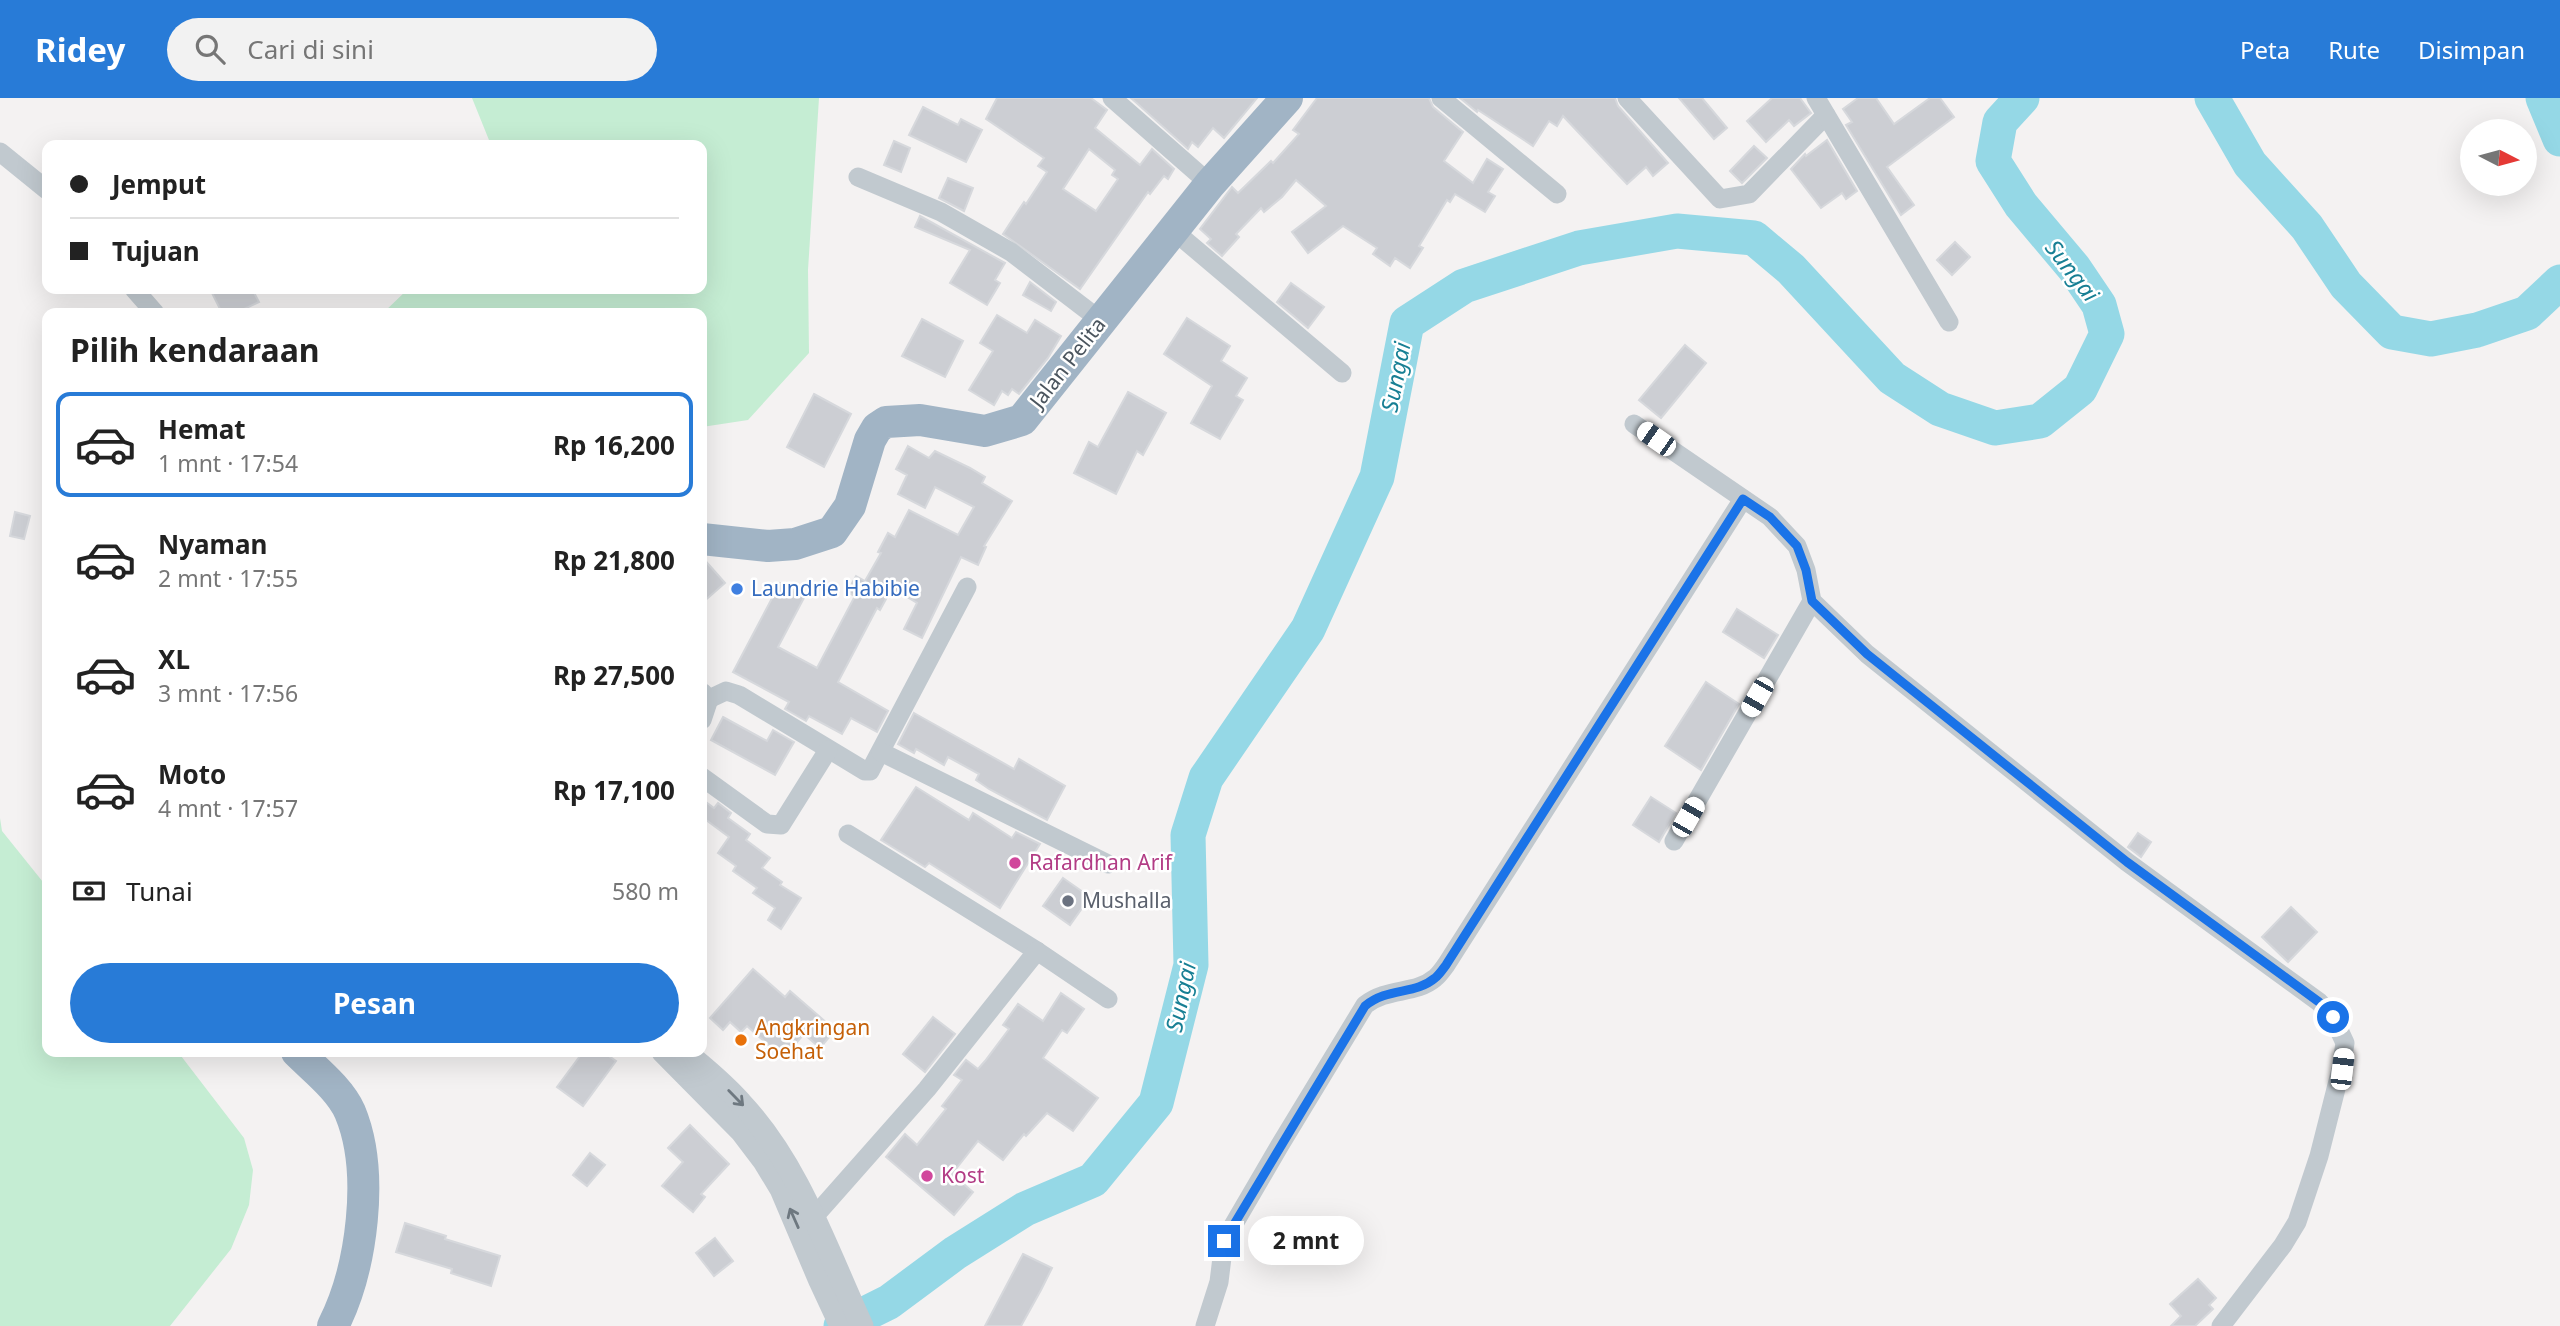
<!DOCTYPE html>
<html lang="id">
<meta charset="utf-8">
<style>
:root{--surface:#fff;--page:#f2f2f2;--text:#222;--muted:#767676;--line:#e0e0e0;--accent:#287bd7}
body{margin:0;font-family:"Noto Sans",sans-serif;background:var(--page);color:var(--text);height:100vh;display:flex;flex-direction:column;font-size:26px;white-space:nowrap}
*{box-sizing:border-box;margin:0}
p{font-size:23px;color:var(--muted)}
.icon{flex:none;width:38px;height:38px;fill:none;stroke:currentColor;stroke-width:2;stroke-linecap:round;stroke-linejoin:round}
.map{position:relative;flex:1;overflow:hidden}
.panel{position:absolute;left:42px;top:210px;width:665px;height:749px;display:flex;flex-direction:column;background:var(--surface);border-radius:14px;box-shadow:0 7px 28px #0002}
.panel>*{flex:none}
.top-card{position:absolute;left:42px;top:42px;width:665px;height:154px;border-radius:14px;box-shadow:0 7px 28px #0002;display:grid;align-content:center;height:154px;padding:0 28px;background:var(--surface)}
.needle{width:46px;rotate:96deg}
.fabs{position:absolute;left:2460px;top:21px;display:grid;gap:14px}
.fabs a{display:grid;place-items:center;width:77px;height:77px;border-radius:50%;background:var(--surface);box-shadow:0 7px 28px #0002;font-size:35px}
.end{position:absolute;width:32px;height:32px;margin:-16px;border:9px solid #1a73e8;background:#fff;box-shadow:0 0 0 4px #fff}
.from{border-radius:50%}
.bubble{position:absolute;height:49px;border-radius:24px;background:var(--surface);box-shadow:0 7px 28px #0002;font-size:23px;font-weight:700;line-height:49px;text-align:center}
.car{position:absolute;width:21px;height:42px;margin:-21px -10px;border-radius:9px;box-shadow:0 0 5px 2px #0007;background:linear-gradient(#fff 24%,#345 0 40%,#fff 0 76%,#345 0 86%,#fff 0)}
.top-card b{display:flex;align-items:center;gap:24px;height:66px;font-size:26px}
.top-card b+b{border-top:2px solid var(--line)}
.top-card i{width:18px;height:18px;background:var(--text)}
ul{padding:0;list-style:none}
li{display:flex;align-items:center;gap:21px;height:105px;margin:0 14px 10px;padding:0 14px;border:4px solid transparent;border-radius:14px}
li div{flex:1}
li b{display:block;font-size:26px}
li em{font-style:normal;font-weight:700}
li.active{border-color:var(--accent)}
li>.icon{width:63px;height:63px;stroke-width:1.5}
h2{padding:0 28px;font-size:32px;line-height:84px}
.pay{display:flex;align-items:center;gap:18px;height:77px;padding:0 28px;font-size:26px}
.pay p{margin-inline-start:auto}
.button{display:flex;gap:14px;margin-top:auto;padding:14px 28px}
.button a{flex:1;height:80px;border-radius:42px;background:var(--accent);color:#fff;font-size:28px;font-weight:700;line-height:80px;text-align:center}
header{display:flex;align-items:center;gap:42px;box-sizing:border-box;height:98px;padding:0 35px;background:var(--accent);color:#fff}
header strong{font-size:33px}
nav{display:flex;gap:38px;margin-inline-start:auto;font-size:24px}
.search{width:490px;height:63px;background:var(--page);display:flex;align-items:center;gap:18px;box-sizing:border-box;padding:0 24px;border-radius:38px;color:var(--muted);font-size:26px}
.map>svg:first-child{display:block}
.green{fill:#c5edd3}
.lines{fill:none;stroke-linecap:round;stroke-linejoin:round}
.river{stroke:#95d8e6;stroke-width:35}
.building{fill:#ccced3;stroke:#d6d8dc;stroke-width:2;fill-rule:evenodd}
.minor{stroke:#c1c9cf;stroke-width:19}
.tertiary{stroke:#c1c9cf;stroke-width:23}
.trunk{stroke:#a1b4c5;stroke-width:32}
.oneway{stroke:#6e7880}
.route{stroke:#1a73e8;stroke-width:9}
.shop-dot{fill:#3f7fe0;stroke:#fff;stroke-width:2.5}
.hotel-dot{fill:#d1479c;stroke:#fff;stroke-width:2.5}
.worship-dot{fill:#6b7280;stroke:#fff;stroke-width:2.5}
.food-dot{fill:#e8710a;stroke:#fff;stroke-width:2.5}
.labels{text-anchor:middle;stroke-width:5;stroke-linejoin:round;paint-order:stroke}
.street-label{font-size:21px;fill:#4b555e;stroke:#fff}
.shop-label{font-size:21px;fill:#366cbe;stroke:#fff;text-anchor:start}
.hotel-label{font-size:21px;fill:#b23c85;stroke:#fff;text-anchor:start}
.worship-label{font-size:21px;fill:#5b616d;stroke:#fff;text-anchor:start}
.food-label{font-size:21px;fill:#c56008;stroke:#fff;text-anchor:start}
.water-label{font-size:23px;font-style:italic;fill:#177f94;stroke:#fff}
</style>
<header>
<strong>Ridey</strong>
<div class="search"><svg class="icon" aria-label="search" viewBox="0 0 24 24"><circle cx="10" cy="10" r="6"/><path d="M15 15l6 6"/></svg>Cari di sini</div>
<nav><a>Peta</a><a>Rute</a><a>Disimpan</a></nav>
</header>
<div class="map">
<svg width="2560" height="1228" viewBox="0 0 2560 1228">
<rect width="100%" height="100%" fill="#f4f2f2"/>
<g class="green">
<path d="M472 0H819L808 172 809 255 748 322 702 329V215H383L408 191H702V47H491Z"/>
<path d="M0 720 2 733 47 789V954H178L244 1040 253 1072 249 1107 231 1151 170 1228H0Z"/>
</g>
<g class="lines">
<g class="river">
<path d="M2212 0 2250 66 2307 129 2346 187 2392 234 2431 241 2477 232 2527 215 2560 184"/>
<path d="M2543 0 2560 41"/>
<path d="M841 1228 889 1204 955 1155 1025 1111 1093 1082 1156 1005 1191 867 1188 737 1206 680 1308 531 1377 379 1407 225 1464 188 1579 150 1677 133 1754 140 1791 171 1892 280 1940 311 1995 330 2040 323 2080 291 2107 236 2099 207 2074 170 2021 107 1993 63 2000 24 2022 0"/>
</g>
</g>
<g class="building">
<path d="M997 0H1091L1107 12 1095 30 1140 67 1152 51 1174 71 1168 81 1164 78 1150 96 1148 94 1080 191 1003 136 1024 104 1026 106 1047 74 1038 68 1044 60 986 21ZM1089 51 1115 72 1112 77 1118 81 1096 113 1063 91Z"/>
<path d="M1131 0H1257L1224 40 1213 30 1198 49 1192 44 1188 51Z"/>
<path d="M1317 0H1429L1433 9 1463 34 1444 63 1473 85 1487 61 1503 71 1488 94 1495 98 1485 114 1455 96 1450 104 1447 102 1419 148 1423 150 1410 170 1395 160 1390 168 1373 156 1377 150 1343 128 1308 155 1292 134 1326 108 1296 82 1282 99 1264 114 1261 110 1236 136 1239 139 1222 158 1207 145 1211 141 1200 131 1232 89 1238 95 1271 63 1273 65 1299 36 1293 32Z"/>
<path d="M1460 0H1615L1618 8 1668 65 1653 78 1646 69 1627 86 1563 18 1557 28 1549 23 1533 48 1478 12 1477 14Z"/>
<path d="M1679 0H1702L1727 30 1714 41Z"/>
<path d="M1772 0H1800L1811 15 1794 28 1789 22 1766 44 1747 23Z"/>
<path d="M1858 0H1876L1894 26 1930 0H1940L1954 19 1887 69 1914 107 1901 117 1846 27 1852 24 1843 11Z"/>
<path d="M923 9 958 27 961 21 982 32 966 64 909 37Z"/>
<path d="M1827 42 1857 93 1846 101 1842 95 1821 110 1791 71 1805 56 1806 58Z"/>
<path d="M894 43 910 50 901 74 884 67Z"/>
<path d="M1754 48 1767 60 1742 85 1730 73Z"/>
<path d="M948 80 973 90 964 113 939 100Z"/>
<path d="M920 118 1005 165 995 182 1000 185 987 207 950 185 970 152 915 129Z"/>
<path d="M1955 144 1970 159 1952 177 1937 162Z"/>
<path d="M1030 184 1056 204 1051 213 1023 197Z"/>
<path d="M1291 185 1324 209 1308 230 1277 204Z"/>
<path d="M210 191H252L259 204 236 215H222Z"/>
<path d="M997 217 1027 235 1035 222 1061 238 1048 260 1019 296 1012 291 1008 297 1002 293 994 307 969 292 993 253 980 245Z"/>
<path d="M1187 220 1230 248 1221 263 1247 280 1236 298 1243 302 1220 341 1191 325 1212 288 1164 256Z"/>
<path d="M922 221 963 243 945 279 902 258Z"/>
<path d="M1685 247 1706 265 1661 320 1639 302Z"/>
<path d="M1128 294 1166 315 1143 357 1137 353 1116 396 1074 375 1089 344 1098 349Z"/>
<path d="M814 296 851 316 824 369 787 349Z"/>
<path d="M908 348 929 360 935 353 970 370 985 379 982 385 1012 403 984 448 986 449 978 467 961 459 922 540 904 531 917 505 892 490 880 512 877 510 838 584 888 613 877 634 851 620 842 636 809 618 806 623 785 611 789 604 733 574 780 485 805 498 778 549 817 570 855 498 847 494 856 478 865 483 881 455 878 454 888 435 895 439 909 412 958 437 974 409 935 389 925 410 898 396 907 377 896 371Z"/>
<path d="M15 414 30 418 24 441 10 438Z"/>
<path d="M702 459 725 485 702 505Z"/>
<path d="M1737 511 1778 537 1764 560 1723 534Z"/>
<path d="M1706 584 1739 606 1701 672 1665 648Z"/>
<path d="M914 615 1014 671 1019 661 1065 688 1047 722 989 691 976 682 979 676 948 659 944 667 916 651 914 655 898 646Z"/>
<path d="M723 619 767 643 773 632 794 644 775 677 711 642Z"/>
<path d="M916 689 969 722 973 715 1012 740 1016 734 1040 746 1000 810 929 765 925 769 881 742Z"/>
<path d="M1651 699 1676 715 1659 744 1633 727Z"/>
<path d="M702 701 714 710 718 705 731 715 728 720 750 736 746 742 770 760 762 770 782 784 780 787 801 800 781 831 768 822 775 810 753 795 757 790 733 773 736 768 718 755 729 739 702 719Z"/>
<path d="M2138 735 2151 744 2141 759 2128 749Z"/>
<path d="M1063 780 1090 799 1070 827 1043 808Z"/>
<path d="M2291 809 2317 834 2288 864 2262 839Z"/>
<path d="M753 871 785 899 790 893 835 932 820 950 804 936 783 960 747 928 741 934 730 924 723 932 710 920Z"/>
<path d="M1061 895 1084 911 1067 935 1062 932 1043 960 1098 1000 1073 1033 1047 1015 1026 1038 1024 1036 1003 1062 978 1043 952 1076 973 1094 954 1117 886 1059 905 1036 917 1047 946 1011 942 1008 962 982 954 977 966 962 978 971 985 963 1009 931 1003 927 1018 906 1043 923Z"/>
<path d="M933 919 955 936 925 974 903 956Z"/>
<path d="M583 954H603L616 963 583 1008 557 989Z"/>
<path d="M690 1027 729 1066 701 1096 705 1099 693 1114 662 1088 683 1064 668 1050Z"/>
<path d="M590 1055 605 1067 587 1088 573 1077Z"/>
<path d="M405 1125 446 1138 445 1141 500 1158 491 1188 451 1175 452 1171 396 1154Z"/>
<path d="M715 1140 733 1163 714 1178 696 1155Z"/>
<path d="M1023 1156 1052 1170 1041 1192 1021 1228H985Z"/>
<path d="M2198 1181 2216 1200 2209 1207 2213 1211 2195 1228H2171L2181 1218 2170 1206Z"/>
</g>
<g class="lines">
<g class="minor">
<path d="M1112 0 1210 86"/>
<path d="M1441 0 1557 96"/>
<path d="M1627 0 1720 101 1749 96 1826 17"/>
<path d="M1816 0 1949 224"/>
<path d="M0 54 47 92"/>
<path d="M858 79 941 114 1011 154 1100 222"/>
<path d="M1174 133 1342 275"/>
<path d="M134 191 155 215"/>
<path d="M1634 326 1770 419 1797 448 1806 472 1812 503 1867 556 2127 764 2319 904 2333 919 2345 945 2341 971 2319 1058 2297 1124 2283 1147 2221 1228"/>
<path d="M702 594 709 601 726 593 739 597 865 673H870L967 489"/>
<path d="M702 622 709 601"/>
<path d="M881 654 1108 766"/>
<path d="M702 679 767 726 781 727 828 652"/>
<path d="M848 736 1037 853 1108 901"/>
<path d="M1674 743 1812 503"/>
<path d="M813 1120 927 991 1037 853"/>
<path d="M1205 1228 1219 1184 1224 1143 1280 1047 1365 907C1388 889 1415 897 1435 880 1439 877 1443 871 1446 867L1743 401"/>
</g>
<g class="tertiary">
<path d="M663 954 742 1034 764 1063 781 1091 820 1183 841 1228"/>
<path d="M685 954C705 970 724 986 741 1005 799 1067 827 1152 862 1228"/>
</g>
<g class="trunk">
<path d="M702 441 768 448 795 446 832 434 850 408 870 342 877 330 886 324 920 322 985 333 1022 322 1210 86 1287 0"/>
<path d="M297 954C314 971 340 991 350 1014 375 1074 362 1171 333 1228"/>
</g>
</g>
<defs><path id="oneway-shaft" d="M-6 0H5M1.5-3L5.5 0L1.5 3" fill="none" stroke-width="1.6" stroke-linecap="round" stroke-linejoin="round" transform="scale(1.75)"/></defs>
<g class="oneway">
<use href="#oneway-shaft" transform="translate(736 1000) rotate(46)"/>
<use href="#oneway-shaft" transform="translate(794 1120) rotate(-114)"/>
</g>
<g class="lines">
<path class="route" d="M1224 1143 1365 908C1388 889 1415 897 1435 880 1439 877 1443 871 1446 867L1743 401 1770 419 1797 448 1806 472 1812 503 1867 556 2127 764 2319 904 2333 919"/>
</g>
<circle class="shop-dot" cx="737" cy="491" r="7"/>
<g class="hotel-dot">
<circle cx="1015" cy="765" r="7"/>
<circle cx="927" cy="1078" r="7"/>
</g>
<circle class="worship-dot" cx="1068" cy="803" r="7"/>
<circle class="food-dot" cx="741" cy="942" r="7"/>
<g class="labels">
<g class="street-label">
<text transform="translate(1068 265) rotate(-52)" y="7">Jalan Pelita</text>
</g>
<g class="shop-label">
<text x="751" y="498">Laundrie Habibie</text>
</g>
<g class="hotel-label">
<text x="1029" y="772">Rafardhan Arif</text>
<text x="941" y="1085">Kost</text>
</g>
<g class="worship-label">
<text x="1082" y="810">Mushalla</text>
</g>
<g class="food-label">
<text x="755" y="937">Angkringan<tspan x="755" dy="24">Soehat</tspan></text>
</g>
<g class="water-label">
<text transform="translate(2072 173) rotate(52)" y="8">Sungai</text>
<text transform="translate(1396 279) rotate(-79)" y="8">Sungai</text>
<text transform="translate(1181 899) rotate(-78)" y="8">Sungai</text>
</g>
</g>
</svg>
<div class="fabs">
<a><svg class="needle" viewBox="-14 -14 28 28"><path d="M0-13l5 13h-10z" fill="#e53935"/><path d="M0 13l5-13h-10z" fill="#767676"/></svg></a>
</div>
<i class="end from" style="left:2333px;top:919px"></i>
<i class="end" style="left:1224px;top:1143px"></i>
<div class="bubble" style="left:1248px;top:1118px;width:116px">2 mnt</div>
<i class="car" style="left:1656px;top:341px;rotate:305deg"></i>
<i class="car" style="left:1757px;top:599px;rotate:210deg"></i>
<i class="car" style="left:1688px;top:719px;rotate:30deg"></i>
<i class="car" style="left:2342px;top:971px;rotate:7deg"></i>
<div class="top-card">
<b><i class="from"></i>Jemput</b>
<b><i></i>Tujuan</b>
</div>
<section class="panel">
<h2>Pilih kendaraan</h2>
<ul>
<li class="active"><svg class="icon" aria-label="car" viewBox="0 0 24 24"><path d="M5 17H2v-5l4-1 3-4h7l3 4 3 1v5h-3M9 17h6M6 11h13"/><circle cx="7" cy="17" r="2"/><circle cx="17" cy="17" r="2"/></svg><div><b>Hemat</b><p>1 mnt · 17:54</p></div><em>Rp 16,200</em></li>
<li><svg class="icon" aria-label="car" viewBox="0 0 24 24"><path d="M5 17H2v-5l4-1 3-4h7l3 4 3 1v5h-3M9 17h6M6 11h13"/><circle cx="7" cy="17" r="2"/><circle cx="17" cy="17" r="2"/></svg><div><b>Nyaman</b><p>2 mnt · 17:55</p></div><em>Rp 21,800</em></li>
<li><svg class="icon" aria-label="car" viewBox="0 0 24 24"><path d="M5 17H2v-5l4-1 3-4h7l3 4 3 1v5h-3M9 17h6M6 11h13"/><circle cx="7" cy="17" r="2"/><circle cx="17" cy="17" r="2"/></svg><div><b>XL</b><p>3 mnt · 17:56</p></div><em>Rp 27,500</em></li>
<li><svg class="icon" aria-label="car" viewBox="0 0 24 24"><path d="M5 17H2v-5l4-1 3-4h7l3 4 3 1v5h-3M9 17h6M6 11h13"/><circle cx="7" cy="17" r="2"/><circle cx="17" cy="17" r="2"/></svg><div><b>Moto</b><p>4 mnt · 17:57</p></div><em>Rp 17,100</em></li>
</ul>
<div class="pay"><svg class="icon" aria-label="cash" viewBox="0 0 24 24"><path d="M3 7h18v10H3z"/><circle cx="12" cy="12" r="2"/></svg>Tunai<p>580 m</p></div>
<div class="button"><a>Pesan</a></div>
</section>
</div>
